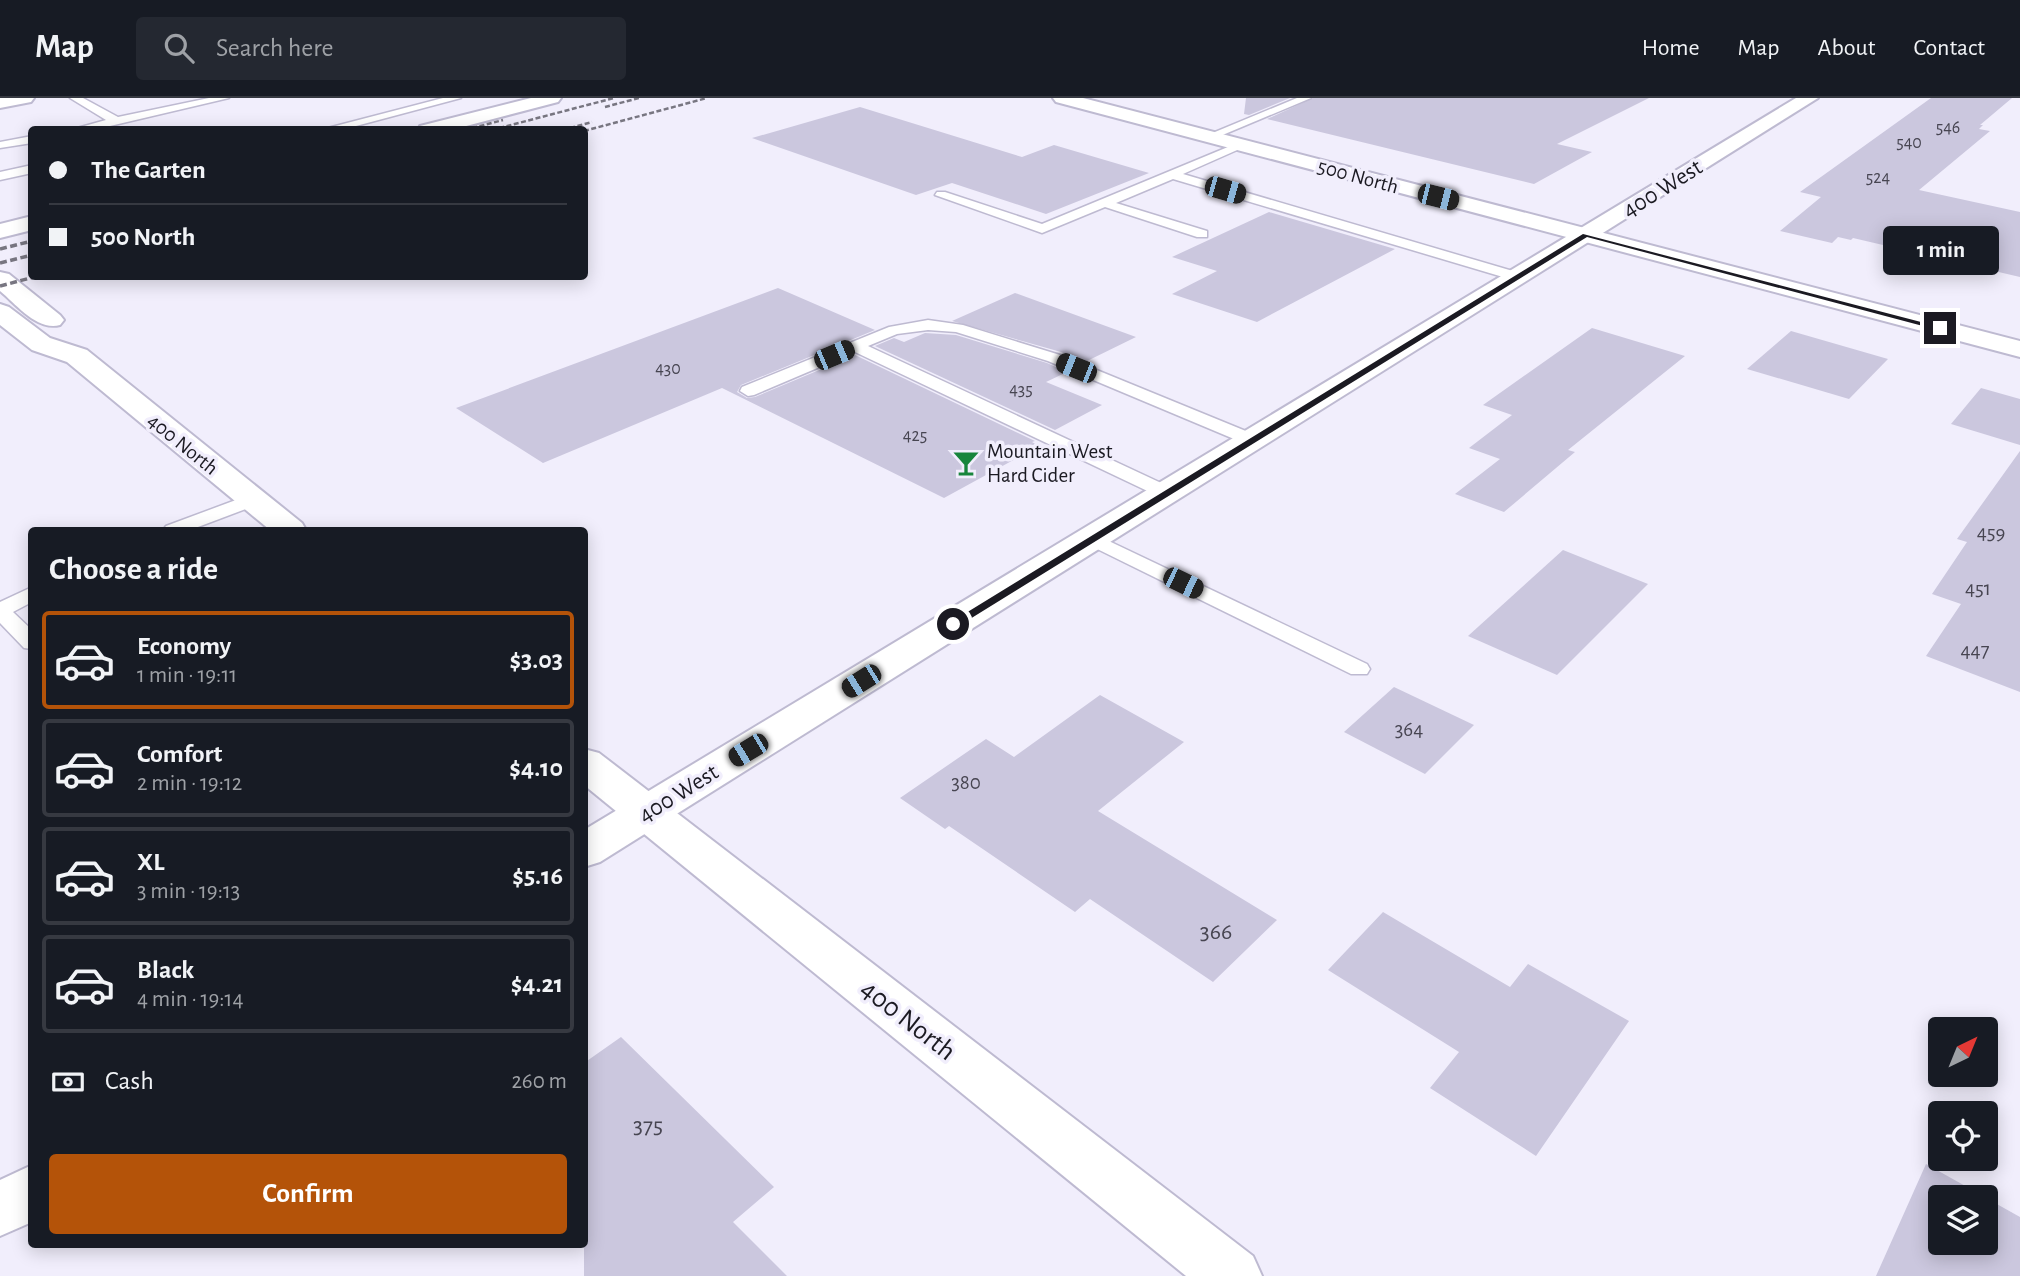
<!DOCTYPE html>
<meta charset="utf-8">
<style>
:root{--surface:#171b24;--page:#242831;--text:#f1f3f6;--muted:#9ea1a6;--line:#363941;--accent:#b45309}
body{margin:0;font-family:"Alegreya Sans",sans-serif;background:var(--page);color:var(--text);height:100vh;display:flex;flex-direction:column;font-size:26px;white-space:nowrap}
*{box-sizing:border-box;margin:0}
p{font-size:23px;color:var(--muted)}
.icon{flex:none;width:38px;height:38px;fill:none;stroke:currentColor;stroke-width:2;stroke-linecap:round;stroke-linejoin:round}
.map{position:relative;flex:1;overflow:hidden}
.sheet{position:absolute;left:28px;top:429px;width:560px;height:721px;display:flex;flex-direction:column;background:var(--surface);border-radius:7px;box-shadow:0 4px 18px #0003}
.sheet>*{flex:none}
.banner{position:absolute;left:28px;top:28px;width:560px;height:154px;border-radius:7px;box-shadow:0 4px 18px #0003;display:grid;align-content:center;height:154px;padding:0 21px;background:var(--surface)}
.needle{width:46px;rotate:43deg}
.fabs{position:absolute;left:1928px;top:919px;display:grid;gap:14px}
.fabs a{display:grid;place-items:center;width:70px;height:70px;border-radius:7px;background:var(--surface);box-shadow:0 4px 18px #0003;font-size:35px}
.end{position:absolute;width:32px;height:32px;margin:-16px;border:9px solid #1b1a22;background:#fff;box-shadow:0 0 0 4px #fff}
.from{border-radius:50%}
.bubble{position:absolute;height:49px;border-radius:7px;background:var(--surface);box-shadow:0 4px 18px #0003;font-size:23px;font-weight:700;line-height:49px;text-align:center}
.car{position:absolute;width:21px;height:42px;margin:-21px -10px;border-radius:9px;box-shadow:0 0 5px 2px #0007;background:linear-gradient(#222 24%,#8ab4d8 0 40%,#222 0 76%,#8ab4d8 0 86%,#222 0)}
.banner b{display:flex;align-items:center;gap:24px;height:66px;font-size:26px}
.banner b+b{border-top:2px solid var(--line)}
.banner i{width:18px;height:18px;background:var(--text)}
ul{padding:0;list-style:none}
li{display:flex;align-items:center;gap:21px;height:98px;margin:0 14px 10px;padding:0 7px;border:4px solid var(--line);border-radius:7px}
li div{flex:1}
li b{display:block;font-size:26px}
li em{font-style:normal;font-weight:700}
li.current{border-color:var(--accent)}
li>.icon{width:63px;height:63px;stroke-width:1.5}
h2{padding:0 21px;font-size:32px;line-height:84px}
.pay{display:flex;align-items:center;gap:18px;height:77px;padding:0 21px;font-size:26px}
.pay p{margin-inline-start:auto}
.primary-button{display:flex;gap:14px;margin-top:auto;padding:14px 21px}
.primary-button a{flex:1;height:80px;border-radius:7px;background:var(--accent);color:#fff;font-size:28px;font-weight:700;line-height:80px;text-align:center}
header{display:flex;align-items:center;gap:42px;box-sizing:border-box;height:98px;padding:0 35px;background:var(--surface);border-bottom:2px solid var(--line)}
header strong{font-size:33px}
nav{display:flex;gap:38px;margin-inline-start:auto;font-size:24px}
.search{width:490px;height:63px;background:var(--page);display:flex;align-items:center;gap:18px;box-sizing:border-box;padding:0 24px;border-radius:7px;color:var(--muted);font-size:26px}
.map>svg:first-child{display:block}
.building{fill:#cbc7de}
.lines{fill:none;stroke-linecap:round;stroke-linejoin:round}
.lane-casing{stroke:#bebad1;stroke-width:3}
.street-casing{stroke:#bebad1;stroke-width:4}
.secondary-casing{stroke:#bebad1;stroke-width:4}
.lane{fill:#fff;fill-rule:evenodd}
.street{fill:#fff;fill-rule:evenodd}
.secondary{fill:#fff;fill-rule:evenodd}
.rail-far1{stroke:#787681;stroke-width:2.5;stroke-dasharray:5 2.5;stroke-linecap:butt}
.rail{stroke:#787681;stroke-width:3.5;stroke-dasharray:7 3.5;stroke-linecap:butt}
.route{fill:#1b1a22}
.labels{text-anchor:middle;stroke-width:7;stroke-linejoin:round;paint-order:stroke}
.far-number-label{font-size:18px;fill:#474551}
.far-street-label{font-size:21px;fill:#1b1a22;stroke:#f1eefc}
.far-poi-label{font-size:21px;fill:#1b1a22;stroke:#f1eefc;text-anchor:start}
.number-label{font-size:21px;fill:#474551}
.street-label{font-size:24px;fill:#1b1a22;stroke:#f1eefc}
.near-number-label{font-size:24px;fill:#474551}
.near-street-label{font-size:28px;fill:#1b1a22;stroke:#f1eefc}
</style>
<header>
<strong>Map</strong>
<div class="search"><svg class="icon" aria-label="search" viewBox="0 0 24 24"><circle cx="10" cy="10" r="6"/><path d="M15 15l6 6"/></svg>Search here</div>
<nav><a>Home</a><a>Map</a><a>About</a><a>Contact</a></nav>
</header>
<div class="map">
<svg width="2020" height="1178" viewBox="0 0 2020 1178">
<rect width="100%" height="100%" fill="#f1eefc"/>
<g class="building">
<path d="M1246 0H1290L1249 17 1244 16Z"/>
<path d="M1313 0H1649L1557 46 1592 54 1534 86 1267 21Z"/>
<path d="M1931 0H2012L1980 27H1983L1979 31 1990 33 1919 92 2020 114V179L1853 140 1851 142 1838 139 1832 145 1780 133 1821 99 1800 94Z"/>
<path d="M860 9 1022 59 1054 47 1149 75 1046 116 952 85 916 97 752 40Z"/>
<path d="M1269 114 1395 151 1257 224 1172 196 1217 173 1172 159Z"/>
<path d="M778 190 875 232 741 287 737 294 747 300 755 299 855 257 1035 343 1032 344 1039 348 944 400 722 290 543 365 456 310Z"/>
<path d="M1015 195 1136 239 1085 264 1061 254 952 223Z"/>
<path d="M1592 230 1685 258 1568 352 1575 354 1504 414 1455 396 1500 361 1469 350 1512 317 1483 307Z"/>
<path d="M1791 233 1888 261 1849 301 1747 271Z"/>
<path d="M925 235 956 237 1047 265 1067 274 1046 284 1102 307 1055 332 875 248 894 240 904 244Z"/>
<path d="M1981 290 2020 301V347L1951 326Z"/>
<path d="M2020 353V594L1926 558 1961 506 1932 496 1967 444 1957 441Z"/>
<path d="M1563 452 1648 486 1557 577 1468 538Z"/>
<path d="M1394 589 1474 627 1425 676 1344 634Z"/>
<path d="M1100 597 1184 644 1098 713 1277 822 1213 884 1090 801 1075 814 949 728 945 731 900 700 986 641 1014 659Z"/>
<path d="M1383 814 1510 889 1528 866 1629 923 1536 1058 1430 990 1459 954 1328 872Z"/>
<path d="M621 939 774 1089 733 1124 787 1178H584V965Z"/>
<path d="M1926 1066 1985 1099H1941V1144H1986V1100L2020 1119V1178H1876Z"/>
</g>
<g class="lines">
<g class="lane-casing">
<g id="lane">
<path d="M70 0H83L118 19 209 0H229L93 32H70L106 22Z"/>
<path d="M443 0H461L341 32H320Z"/>
<path d="M1297 0H1311L1213 41 1203 39Z"/>
<path d="M32 38V45L0 50V44Z"/>
<path d="M1240 44 1246 47 1244 49 1183 76 1523 176 1525 179 1518 183 1513 182 1173 81 1116 105 1207 133V139H1197L1105 109 1042 135 935 97 937 94H945L1042 126Z"/>
<path d="M32 67V75L0 82V74Z"/>
<path d="M928 222 963 227 1060 257 1258 338 1261 342 1252 347 1246 346 1048 263 956 234 928 232 897 236 868 248 1174 391 1176 395 1174 399H1160L855 254 754 297 748 298 740 293 742 289 889 229Z"/>
<path d="M252 396 261 402 259 406 190 432H163L166 428Z"/>
<path d="M1092 435 1367 566 1370 571 1367 576H1351L1085 445 1082 441 1085 437Z"/>
<path d="M32 489V504L13 514 32 532V551L24 550 0 525V504Z"/>
</g>
</g>
<g class="street-casing">
<g id="street">
<path d="M0 0H34L31 4 0 10Z"/>
<path d="M531 0H561L558 4 451 32H418L420 28Z"/>
<path d="M1053 0H1083L2020 243V259L1056 4Z"/>
<path d="M32 118V132L0 140V126Z"/>
<path d="M0 174 9 176 60 217 64 222 60 227C37 233 17 207 0 193Z"/>
<path d="M0 206 9 209 50 240 87 252 302 425 306 432H270L67 264 32 252 0 227Z"/>
<path d="M584 651 599 655 1253 1158 1262 1178H1186L584 687Z"/>
</g>
</g>
<g class="secondary-casing">
<g id="secondary">
<path d="M1796 0H1818L600 764 584 769V732Z"/>
<path d="M32 1067V1124L0 1138V1082Z"/>
</g>
</g>
<use href="#lane" class="lane"/>
<use href="#street" class="street"/>
<use href="#secondary" class="secondary"/>
<g class="rail-far1">
<path d="M605 9 639 0"/>
<path d="M465 32 503 22"/>
<path d="M492 32 614 0"/>
<path d="M563 32 592 24"/>
<path d="M584 33 707 0"/>
</g>
<g class="rail">
<path d="M0 151 32 143"/>
<path d="M0 165 32 157"/>
<path d="M0 188 38 178"/>
</g>
</g>
<path class="route" d="M1583 136 1944 230 1938 232 1587 139 957 529 948 526Z"/>
<defs>
<g id="bar-bare" transform="scale(2.1)"><path d="M-6-5H6L.8 .8V4.5H3.5V6h-7V4.5H-.8V.8Z" fill="#18853c" stroke="#f1eefc" stroke-width="2.5" paint-order="stroke"/></g>
</defs>
<g fill-rule="evenodd">
<use href="#bar-bare" x="966" y="365"/>
</g>
<g class="labels">
<g class="far-number-label">
<text x="1948" y="35">546</text>
<text x="1909" y="50">540</text>
<text x="1878" y="85">524</text>
<text x="668" y="276">430</text>
<text x="1021" y="297">435</text>
<text x="915" y="343">425</text>
</g>
<g class="far-street-label">
<text transform="translate(1358 78) rotate(15)" y="7">500 North</text>
<text transform="translate(183 346) rotate(39)" y="7">400 North</text>
</g>
<g class="far-poi-label">
<text x="987" y="360">Mountain West<tspan x="987" dy="24">Hard Cider</tspan></text>
</g>
<g class="number-label">
<text x="1991" y="441">459</text>
<text x="1978" y="497">451</text>
<text x="1975" y="559">447</text>
<text x="1409" y="638">364</text>
<text x="966" y="691">380</text>
</g>
<g class="street-label">
<text transform="translate(1662 90) rotate(-32)" y="8">400 West</text>
<text transform="translate(678 695) rotate(-32)" y="8">400 West</text>
</g>
<g class="near-number-label">
<text x="1216" y="841">366</text>
<text x="648" y="1035">375</text>
</g>
<g class="near-street-label">
<text transform="translate(909 921) rotate(38)" y="10">400 North</text>
</g>
</g>
</svg>
<div class="fabs">
<a><svg class="needle" viewBox="-14 -14 28 28"><path d="M0-13l5 13h-10z" fill="#e53935"/><path d="M0 13l5-13h-10z" fill="#9ea1a6"/></svg></a>
<a><svg class="icon" aria-label="locate" viewBox="0 0 24 24"><circle cx="12" cy="12" r="6"/><path d="M12 2v4M12 18v4M2 12h4M18 12h4"/></svg></a>
<a><svg class="icon" aria-label="layers" viewBox="0 0 24 24"><path d="M12 4l9 5-9 5-9-5zM3 14l9 5 9-5"/></svg></a>
</div>
<i class="end from" style="left:953px;top:526px"></i>
<i class="end" style="left:1940px;top:230px"></i>
<div class="bubble" style="left:1883px;top:128px;width:116px">1 min</div>
<i class="car" style="left:1225px;top:92px;rotate:106deg"></i>
<i class="car" style="left:1438px;top:99px;rotate:104deg"></i>
<i class="car" style="left:834px;top:257px;rotate:67deg"></i>
<i class="car" style="left:1076px;top:270px;rotate:292deg"></i>
<i class="car" style="left:1183px;top:485px;rotate:116deg"></i>
<i class="car" style="left:861px;top:583px;rotate:238deg"></i>
<i class="car" style="left:748px;top:652px;rotate:239deg"></i>
<div class="banner">
<b><i class="from"></i>The Garten</b>
<b><i></i>500 North</b>
</div>
<section class="sheet">
<h2>Choose a ride</h2>
<ul>
<li class="current"><svg class="icon" aria-label="car" viewBox="0 0 24 24"><path d="M5 17H2v-5l4-1 3-4h7l3 4 3 1v5h-3M9 17h6M6 11h13"/><circle cx="7" cy="17" r="2"/><circle cx="17" cy="17" r="2"/></svg><div><b>Economy</b><p>1 min · 19:11</p></div><em>$3.03</em></li>
<li><svg class="icon" aria-label="car" viewBox="0 0 24 24"><path d="M5 17H2v-5l4-1 3-4h7l3 4 3 1v5h-3M9 17h6M6 11h13"/><circle cx="7" cy="17" r="2"/><circle cx="17" cy="17" r="2"/></svg><div><b>Comfort</b><p>2 min · 19:12</p></div><em>$4.10</em></li>
<li><svg class="icon" aria-label="car" viewBox="0 0 24 24"><path d="M5 17H2v-5l4-1 3-4h7l3 4 3 1v5h-3M9 17h6M6 11h13"/><circle cx="7" cy="17" r="2"/><circle cx="17" cy="17" r="2"/></svg><div><b>XL</b><p>3 min · 19:13</p></div><em>$5.16</em></li>
<li><svg class="icon" aria-label="car" viewBox="0 0 24 24"><path d="M5 17H2v-5l4-1 3-4h7l3 4 3 1v5h-3M9 17h6M6 11h13"/><circle cx="7" cy="17" r="2"/><circle cx="17" cy="17" r="2"/></svg><div><b>Black</b><p>4 min · 19:14</p></div><em>$4.21</em></li>
</ul>
<div class="pay"><svg class="icon" aria-label="cash" viewBox="0 0 24 24"><path d="M3 7h18v10H3z"/><circle cx="12" cy="12" r="2"/></svg>Cash<p>260 m</p></div>
<div class="primary-button"><a>Confirm</a></div>
</section>
</div>
